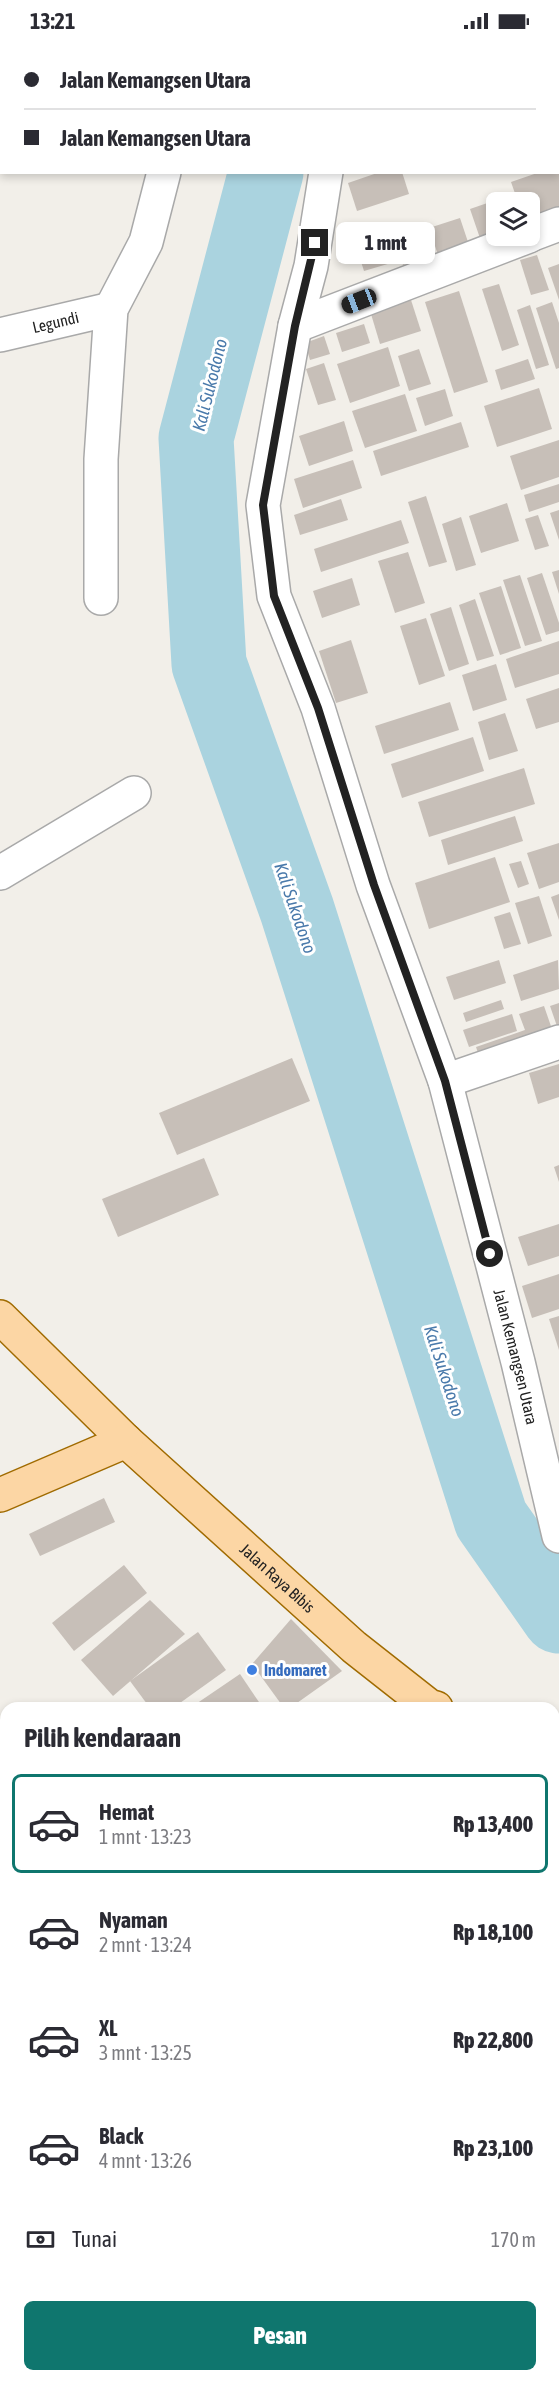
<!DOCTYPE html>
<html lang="id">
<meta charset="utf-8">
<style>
:root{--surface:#fff;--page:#f7f7f7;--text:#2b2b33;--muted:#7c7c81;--line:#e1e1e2;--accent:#0f766e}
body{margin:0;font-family:"Asap Condensed",sans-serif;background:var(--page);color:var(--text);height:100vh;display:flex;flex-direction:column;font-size:22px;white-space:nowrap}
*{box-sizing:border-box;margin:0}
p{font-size:20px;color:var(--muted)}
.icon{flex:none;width:33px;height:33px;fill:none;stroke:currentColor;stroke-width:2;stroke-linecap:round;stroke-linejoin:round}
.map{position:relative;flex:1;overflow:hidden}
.side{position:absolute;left:0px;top:1660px;width:560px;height:680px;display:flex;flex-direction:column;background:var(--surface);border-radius:18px 18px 0 0;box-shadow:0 3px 9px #0003}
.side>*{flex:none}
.banner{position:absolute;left:0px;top:0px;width:560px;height:132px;box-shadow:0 3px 9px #0003;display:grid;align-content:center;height:132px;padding:0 24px;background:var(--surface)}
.buttons{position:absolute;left:486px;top:150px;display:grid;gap:12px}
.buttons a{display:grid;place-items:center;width:54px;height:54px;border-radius:9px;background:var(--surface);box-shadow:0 3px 9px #0003;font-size:30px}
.end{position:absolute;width:27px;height:27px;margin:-14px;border:8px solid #222;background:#fff;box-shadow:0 0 0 3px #fff}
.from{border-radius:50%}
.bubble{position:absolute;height:42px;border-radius:9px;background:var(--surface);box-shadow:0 3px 9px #0003;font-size:20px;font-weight:800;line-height:42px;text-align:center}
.car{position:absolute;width:18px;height:36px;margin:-18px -9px;border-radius:8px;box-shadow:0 0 4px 2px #0007;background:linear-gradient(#222 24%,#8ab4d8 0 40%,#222 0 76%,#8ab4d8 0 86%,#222 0)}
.banner b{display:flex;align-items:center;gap:21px;height:57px;font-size:22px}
.banner b+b{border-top:2px solid var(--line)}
.banner i{width:15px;height:15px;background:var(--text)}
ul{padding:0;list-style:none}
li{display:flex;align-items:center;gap:18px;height:99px;margin:0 12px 9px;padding:0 12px;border:3px solid transparent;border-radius:9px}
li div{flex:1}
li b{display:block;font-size:22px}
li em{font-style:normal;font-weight:800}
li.current{border-color:var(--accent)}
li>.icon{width:54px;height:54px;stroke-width:1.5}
h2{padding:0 24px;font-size:27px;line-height:72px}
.pay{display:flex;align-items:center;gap:15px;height:66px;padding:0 24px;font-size:22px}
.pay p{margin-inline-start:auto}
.cta{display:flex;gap:12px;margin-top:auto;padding:12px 24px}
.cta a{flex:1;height:69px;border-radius:9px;background:var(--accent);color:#fff;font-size:24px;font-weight:800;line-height:69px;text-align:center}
.status{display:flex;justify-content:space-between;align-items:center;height:42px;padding:0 30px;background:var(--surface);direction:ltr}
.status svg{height:16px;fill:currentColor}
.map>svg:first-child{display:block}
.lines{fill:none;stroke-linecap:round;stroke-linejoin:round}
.river{stroke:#aad3df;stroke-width:75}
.building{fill:#c7bfb8}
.minor-casing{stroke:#a9a9a9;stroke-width:36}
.major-casing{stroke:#a06b00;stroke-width:36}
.minor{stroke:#fff;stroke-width:33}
.major{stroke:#fcd6a4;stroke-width:33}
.route{stroke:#222;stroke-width:8}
.shop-dot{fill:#3f7fe0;stroke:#fff;stroke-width:2}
.labels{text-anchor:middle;stroke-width:6;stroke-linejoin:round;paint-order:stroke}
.street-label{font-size:16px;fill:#222;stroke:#fff}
.shop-label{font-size:16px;font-weight:bold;fill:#366cbe;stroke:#fff;text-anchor:start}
.water-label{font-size:18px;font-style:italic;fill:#4a7aab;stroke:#fff}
</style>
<div class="status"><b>13:21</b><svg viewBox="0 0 49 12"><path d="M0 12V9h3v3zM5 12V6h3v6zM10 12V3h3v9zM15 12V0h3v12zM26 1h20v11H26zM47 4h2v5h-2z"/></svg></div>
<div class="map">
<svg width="559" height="2339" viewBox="0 0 559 2339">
<rect width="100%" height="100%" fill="#f2efe9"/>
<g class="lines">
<g class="river">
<path d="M299 2 300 0"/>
<path d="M266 130 196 396 209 622 297 868 491 1477 559 1574"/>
</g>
</g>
<g class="building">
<path d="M380 130H402L409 152 357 169 348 141Z"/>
<path d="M540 130H559V166L530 176V160H518L511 140Z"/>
<path d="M499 157 500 160H496V194L483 205 470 167Z"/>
<path d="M460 176 471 209 440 219 429 186Z"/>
<path d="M404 185 415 219 403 223 392 189Z"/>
<path d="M384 198 391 221 364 229 357 207Z"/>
<path d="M537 213 549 248 531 253 520 218Z"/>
<path d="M559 222V258L548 226Z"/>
<path d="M499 242 519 303 502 309 482 247Z"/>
<path d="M459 249 488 340 454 351 425 260Z"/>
<path d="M411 258 421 289 380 302 371 272Z"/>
<path d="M552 260 559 281V326L556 327 536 266Z"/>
<path d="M530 263 549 323 536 327 517 268Z"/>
<path d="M364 282 370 301 342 310 336 291Z"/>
<path d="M324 294 330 312 310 318 305 301Z"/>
<path d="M388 305 400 344 350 361 337 322Z"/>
<path d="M419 307 431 342 409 349 398 314Z"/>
<path d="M528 317 535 337 501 348 495 328Z"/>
<path d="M324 321 336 358 318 363 306 327Z"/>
<path d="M539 346 552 387 497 405 484 364Z"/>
<path d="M445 347 453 374 425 384 416 356Z"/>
<path d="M405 352 417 389 365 406 352 369Z"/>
<path d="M344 379 353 409 309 424 299 394Z"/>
<path d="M461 380 469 405 381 434 373 409Z"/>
<path d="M559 398V435L521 448 510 414Z"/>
<path d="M353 418 362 446 303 466 294 437Z"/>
<path d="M559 442V460L529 470 524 453Z"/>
<path d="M426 454 447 520 429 525 408 460Z"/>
<path d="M341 457 348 478 300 493 294 473Z"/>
<path d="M507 461 519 499 481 511 469 474Z"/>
<path d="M559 468V498L550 471Z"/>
<path d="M538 473 549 504 535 508 525 477Z"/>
<path d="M461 475 476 523 456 529 442 482Z"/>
<path d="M401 478 409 501 321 530 314 507Z"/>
<path d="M408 510 425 561 395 571 378 519Z"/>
<path d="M559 528V552L552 530Z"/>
<path d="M542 531 559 581V589L546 593 527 536Z"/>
<path d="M520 533 542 599 525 604 503 538Z"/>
<path d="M352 536 360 563 322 576 313 549Z"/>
<path d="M501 544 521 606 500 613 479 551Z"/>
<path d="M475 557 494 614 477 619 459 563Z"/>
<path d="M451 565 469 622 449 629 430 572Z"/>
<path d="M426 576 445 634 419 643 400 584Z"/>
<path d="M351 598 368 651 336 661 319 609Z"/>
<path d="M559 599V632L515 646 506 617Z"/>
<path d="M496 622 507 658 473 669 462 633Z"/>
<path d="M559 646V680L536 687 526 657Z"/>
<path d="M450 660 459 688 384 712 375 684Z"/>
<path d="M505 671 518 709 489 718 478 680Z"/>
<path d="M473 695 484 729 402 756 391 722Z"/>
<path d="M524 726 535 762 429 795 418 760Z"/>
<path d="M515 774 523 799 448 823 441 798Z"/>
<path d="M559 801V840L539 847 527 811Z"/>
<path d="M495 815 510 860 429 887 415 841Z"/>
<path d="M521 819 529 842 518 846 509 822Z"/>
<path d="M559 852V878L551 855Z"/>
<path d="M539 854 552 894 528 902 515 861Z"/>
<path d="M510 870 521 902 504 907 494 875Z"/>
<path d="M499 918 506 941 454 958 446 935Z"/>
<path d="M558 918 559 947 521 959 513 933Z"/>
<path d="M501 958 504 967 466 980 463 971Z"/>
<path d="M559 961V990L550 964Z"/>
<path d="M544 964 553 990 480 1017 476 1005 525 988 519 972Z"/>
<path d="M512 972 517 989 469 1005 463 988Z"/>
<path d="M292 1016 310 1059 177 1113 159 1071Z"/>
<path d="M559 1022V1055L538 1062 529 1031Z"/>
<path d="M204 1116 219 1153 118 1195 102 1157Z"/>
<path d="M559 1123V1140L554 1125Z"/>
<path d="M559 1182V1214L528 1224 518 1195Z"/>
<path d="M559 1232V1267L532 1276 522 1244Z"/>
<path d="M559 1274V1308L549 1277Z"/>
<path d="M104 1456 115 1480 40 1514 29 1492Z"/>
<path d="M124 1523 147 1551 74 1609 52 1581Z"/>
<path d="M150 1558 185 1592 113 1654 81 1618Z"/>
<path d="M291 1577 342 1629 290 1666H284L252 1622Z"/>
<path d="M198 1590 226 1628 173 1666H150L130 1639Z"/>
<path d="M240 1632 263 1666H190Z"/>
<path d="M554 1754H559L555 1825H554Z"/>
<path d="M557 1810H559V1841H555Z"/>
<path d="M556 1845H559V1881L554 1880Z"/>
<path d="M2 2068 6 2079V2218L0 2220V2069Z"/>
<path d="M471 2334H521L520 2339H469Z"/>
</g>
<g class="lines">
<g class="minor-casing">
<g id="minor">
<path d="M196 2V0"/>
<path d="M349 2V0"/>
<path id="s1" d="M326 130 311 224 295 284 263 463 274 554 318 666 373 843 445 1039 518 1320 559 1494"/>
<path d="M530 193 559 182"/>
<path d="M295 284 529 194"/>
<path id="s2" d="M0 293 111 267"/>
<path d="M101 556V417L111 267 146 200 164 130"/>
<path d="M0 831 134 751"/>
<path d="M445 1039 559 1000"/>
<path d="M0 2001 6 2000"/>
<path d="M99 2339 100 2334"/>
<path d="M290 2339 291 2334"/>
</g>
</g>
<g class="major-casing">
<g id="major">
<path id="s3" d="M0 1275 126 1399 354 1605 429 1664 436 1666"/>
<path d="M0 1453 126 1399"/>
<path d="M554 1711 559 1713"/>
</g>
</g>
<use href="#minor" class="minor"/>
<use href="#major" class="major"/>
</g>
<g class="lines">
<path class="route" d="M315 201 295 284 263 463 274 554 318 666 374 843 445 1039 490 1212"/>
</g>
<circle class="shop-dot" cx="252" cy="1628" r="6"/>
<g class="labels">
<g class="street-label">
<text dy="6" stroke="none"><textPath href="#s2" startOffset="57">Legundi</textPath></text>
<text dy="6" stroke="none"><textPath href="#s1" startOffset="1230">Jalan Kemangsen Utara</textPath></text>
<text dy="6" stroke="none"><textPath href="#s3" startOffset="381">Jalan Raya Bibis</textPath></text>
</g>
<g class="shop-label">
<text x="264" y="1634">Indomaret</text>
</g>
<g class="water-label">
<text transform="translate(210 343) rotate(-76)" y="6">Kali Sukodono</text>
<text transform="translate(295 866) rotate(71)" y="6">Kali Sukodono</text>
<text transform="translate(444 1329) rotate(72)" y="6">Kali Sukodono</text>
</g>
</g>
</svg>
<div class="buttons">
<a><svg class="icon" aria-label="layers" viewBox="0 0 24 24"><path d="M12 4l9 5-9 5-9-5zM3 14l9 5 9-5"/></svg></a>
</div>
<i class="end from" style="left:490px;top:1212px"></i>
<i class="end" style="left:315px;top:201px"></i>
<div class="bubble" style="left:336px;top:180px;width:99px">1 mnt</div>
<i class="car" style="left:359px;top:259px;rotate:249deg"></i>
<div class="banner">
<b><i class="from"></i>Jalan Kemangsen Utara</b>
<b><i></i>Jalan Kemangsen Utara</b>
</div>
<section class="side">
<h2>Pilih kendaraan</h2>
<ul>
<li class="current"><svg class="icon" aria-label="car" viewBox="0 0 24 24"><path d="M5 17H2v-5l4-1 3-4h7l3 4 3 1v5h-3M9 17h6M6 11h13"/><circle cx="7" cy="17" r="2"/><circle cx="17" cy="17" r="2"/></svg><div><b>Hemat</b><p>1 mnt · 13:23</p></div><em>Rp 13,400</em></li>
<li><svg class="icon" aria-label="car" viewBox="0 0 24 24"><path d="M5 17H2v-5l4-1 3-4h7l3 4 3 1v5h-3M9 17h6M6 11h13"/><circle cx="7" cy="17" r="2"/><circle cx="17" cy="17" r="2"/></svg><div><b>Nyaman</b><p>2 mnt · 13:24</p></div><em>Rp 18,100</em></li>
<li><svg class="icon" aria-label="car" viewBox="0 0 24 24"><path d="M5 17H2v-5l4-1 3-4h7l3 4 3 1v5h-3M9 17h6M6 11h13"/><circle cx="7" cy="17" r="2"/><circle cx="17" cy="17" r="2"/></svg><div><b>XL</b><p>3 mnt · 13:25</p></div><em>Rp 22,800</em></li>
<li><svg class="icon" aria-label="car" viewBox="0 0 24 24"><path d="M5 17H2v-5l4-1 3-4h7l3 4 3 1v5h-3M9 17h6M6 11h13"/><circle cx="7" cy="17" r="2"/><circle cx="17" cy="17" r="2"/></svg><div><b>Black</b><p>4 mnt · 13:26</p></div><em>Rp 23,100</em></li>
</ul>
<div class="pay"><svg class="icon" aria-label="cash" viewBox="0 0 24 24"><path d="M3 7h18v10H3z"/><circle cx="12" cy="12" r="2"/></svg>Tunai<p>170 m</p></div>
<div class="cta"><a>Pesan</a></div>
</section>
</div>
